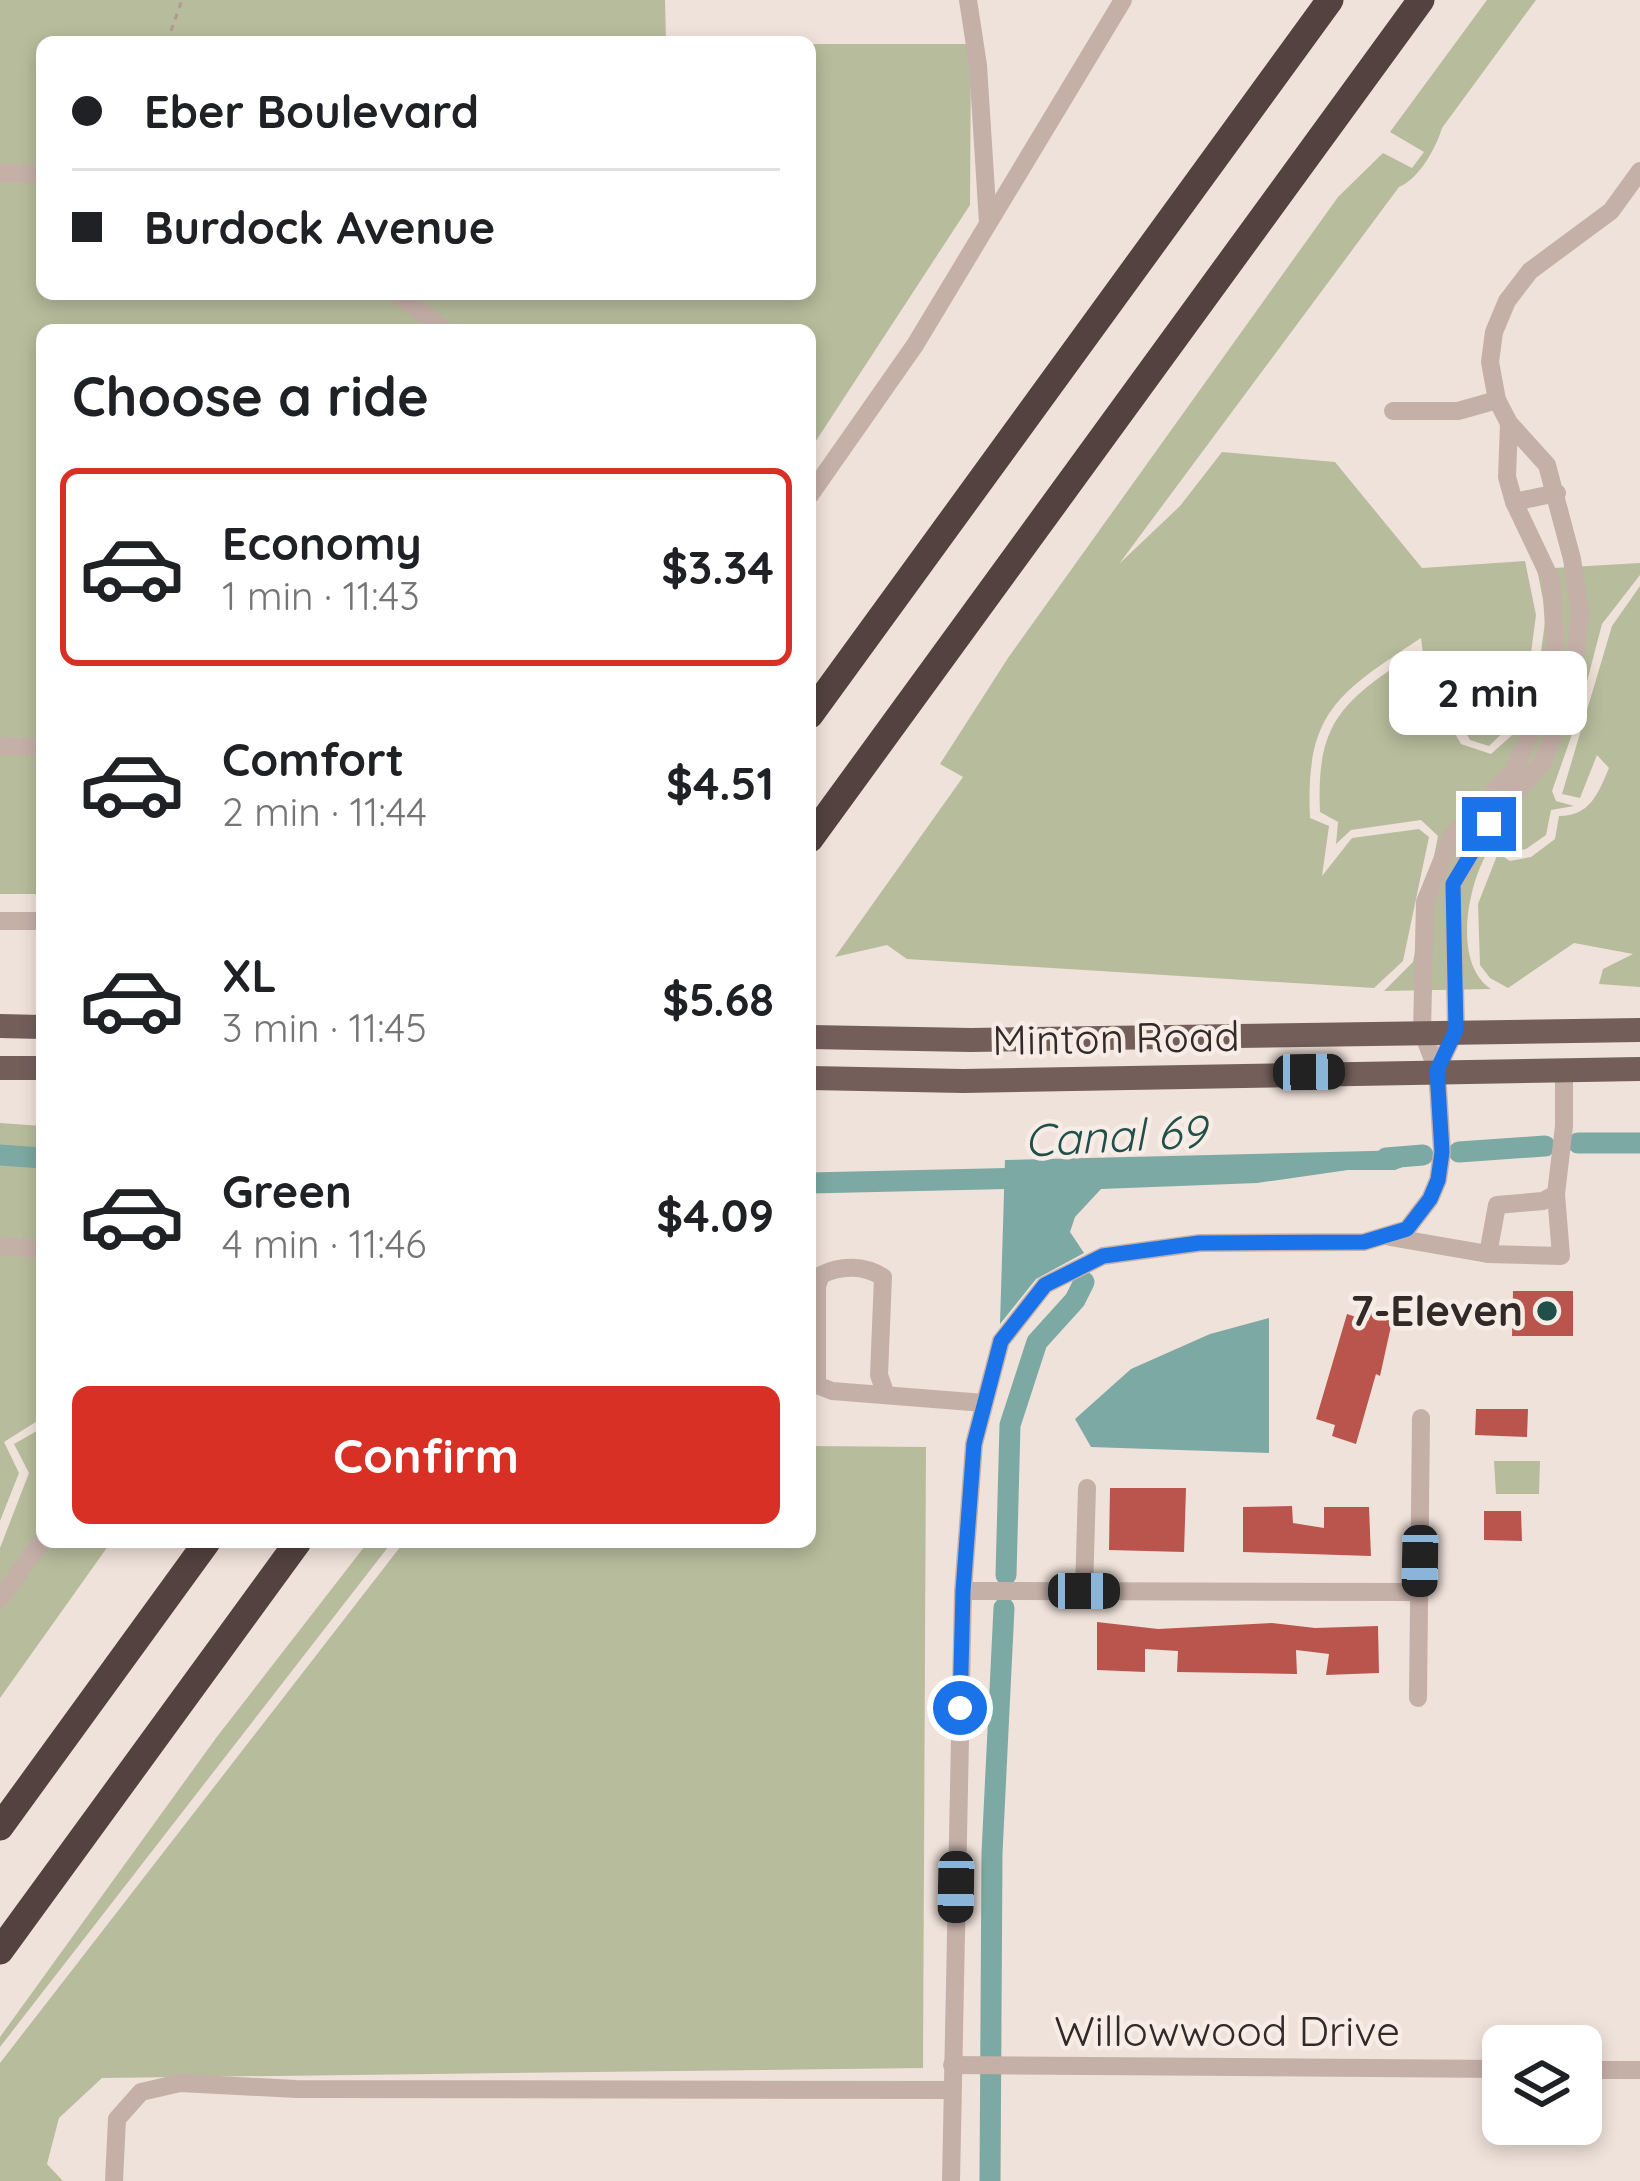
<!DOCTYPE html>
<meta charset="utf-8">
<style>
:root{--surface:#fff;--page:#f2f2f2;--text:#202124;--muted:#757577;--line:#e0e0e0;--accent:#d93025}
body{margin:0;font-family:Quicksand,sans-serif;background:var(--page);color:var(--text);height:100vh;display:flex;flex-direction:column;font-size:45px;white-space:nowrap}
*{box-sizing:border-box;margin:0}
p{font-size:39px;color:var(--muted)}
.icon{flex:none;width:66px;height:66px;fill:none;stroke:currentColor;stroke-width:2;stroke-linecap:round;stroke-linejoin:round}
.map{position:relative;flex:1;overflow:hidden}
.details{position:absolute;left:36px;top:324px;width:780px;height:1224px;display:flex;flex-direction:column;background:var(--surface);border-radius:18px;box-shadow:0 6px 18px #0003}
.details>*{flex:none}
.top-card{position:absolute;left:36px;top:36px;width:780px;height:264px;border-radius:18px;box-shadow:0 6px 18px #0003;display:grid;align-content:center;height:264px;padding:0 36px;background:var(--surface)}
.controls{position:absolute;left:1482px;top:2025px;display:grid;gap:24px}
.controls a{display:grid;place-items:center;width:120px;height:120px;border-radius:18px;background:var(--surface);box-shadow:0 6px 18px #0003;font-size:60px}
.end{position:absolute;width:54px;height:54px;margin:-27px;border:15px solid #1a73e8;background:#fff;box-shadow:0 0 0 6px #fff}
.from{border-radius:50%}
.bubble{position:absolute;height:84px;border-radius:18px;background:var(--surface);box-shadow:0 6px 18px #0003;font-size:39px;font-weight:700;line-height:84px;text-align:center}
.car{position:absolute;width:36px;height:72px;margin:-36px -18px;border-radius:15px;box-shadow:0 0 9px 3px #0007;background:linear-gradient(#222 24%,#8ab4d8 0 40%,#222 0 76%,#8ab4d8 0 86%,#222 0)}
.top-card b{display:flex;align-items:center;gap:42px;height:114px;font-size:45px}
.top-card b+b{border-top:3px solid var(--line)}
.top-card i{width:30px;height:30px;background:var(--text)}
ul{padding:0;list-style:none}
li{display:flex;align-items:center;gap:36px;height:198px;margin:0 24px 18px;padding:0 12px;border:6px solid transparent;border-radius:18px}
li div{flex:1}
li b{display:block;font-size:45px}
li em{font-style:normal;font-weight:700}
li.on{border-color:var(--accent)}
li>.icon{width:108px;height:108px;stroke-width:1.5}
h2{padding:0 36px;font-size:54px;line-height:144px}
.button{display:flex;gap:24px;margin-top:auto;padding:24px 36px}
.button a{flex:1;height:138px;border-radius:18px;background:var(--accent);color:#fff;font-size:48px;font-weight:700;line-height:138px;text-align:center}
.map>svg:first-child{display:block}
.green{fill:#b7bc9c}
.water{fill:#7ca9a3}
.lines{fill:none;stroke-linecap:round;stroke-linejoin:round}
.canal{stroke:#7ca9a3;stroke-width:21}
.building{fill:#ba554d}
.path{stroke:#b19a92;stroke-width:3;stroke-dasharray:6 6;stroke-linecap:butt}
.minor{stroke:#c5b0a8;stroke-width:18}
.major{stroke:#735e5a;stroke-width:24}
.highway{stroke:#53423f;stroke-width:27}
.route{stroke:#1a73e8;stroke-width:15}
.poi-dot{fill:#21504b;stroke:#f7ece6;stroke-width:4.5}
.labels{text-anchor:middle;stroke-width:9;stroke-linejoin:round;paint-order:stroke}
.street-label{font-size:42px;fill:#332927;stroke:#f7ece6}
.poi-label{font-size:42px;font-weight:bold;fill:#332927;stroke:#f7ece6;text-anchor:end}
.water-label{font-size:45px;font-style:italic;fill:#21504b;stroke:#f7ece6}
</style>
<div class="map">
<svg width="1640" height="2181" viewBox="0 0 1640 2181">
<rect width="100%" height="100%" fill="#efe2da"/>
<g class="green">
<path d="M0 0H665L666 42H42V294H810V44H971L970 205 810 450V330H42V894H0Z"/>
<path d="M1487 0H1536L1442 128C1436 148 1419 179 1399 187L1119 564 1180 506 1222 452 1335 462 1422 568 1525 561 1536 615 1523 713 1489 746 1470 740 1424 661 1421 638C1338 693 1305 712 1310 818L1329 826 1322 876 1352 838 1419 829 1429 837 1403 961 1374 988 907 959 887 945 835 957 963 777 940 764 1008 658 1338 197 1383 153 1412 168 1424 152 1390 132Z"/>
<path d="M1640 563V575L1602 624 1576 723 1552 791 1556 801 1574 806 1551 810 1546 835 1526 849 1512 852 1501 844 1492 845C1468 879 1451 963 1491 989L1384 991 1413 962 1438 836 1421 820 1351 830 1336 844 1338 822 1320 812C1316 722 1341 703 1413 654L1415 665 1461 744 1491 754 1532 717 1546 615 1537 569Z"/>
<path d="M1640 586V987L1599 984 1603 969 1633 954 1574 943 1508 988 1490 978 1480 965 1478 904 1498 853 1510 861 1531 857 1555 839 1559 816C1590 816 1598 794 1609 768L1597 755 1580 798 1562 794 1612 626Z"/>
<path d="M0 1123 42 1126V1418L4 1442 19 1473 0 1521Z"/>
<path d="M42 1428V1542H111L0 1698V1548L29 1473 14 1444Z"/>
<path d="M810 1446 926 1447 923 2068 102 2078 59 2118 47 2164 63 2181H0V2063L404 1542H810Z"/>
<path d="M1494 1461H1540L1539 1494H1496Z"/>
<path d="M368 1542H392L0 2047V2037L216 1738Z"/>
</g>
<g class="water">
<path d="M1411 1150 1410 1164 1395 1170H1348L1257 1183 1101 1189 1075 1217 1070 1232 1084 1253 1036 1279 1000 1324 1005 1160Z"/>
<path d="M1269 1318V1453L1091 1447 1075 1419 1131 1369 1210 1334Z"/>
</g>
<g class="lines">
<g class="canal">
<path d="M1578 1143H1640"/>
<path d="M1459 1152 1545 1146"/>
<path d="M0 1155 42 1158"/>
<path d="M1386 1158 1423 1155"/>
<path d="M810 1183 1031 1178"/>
<path d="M1006 1575 1010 1425 1037 1342 1075 1300 1084 1282"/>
<path d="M990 2181 992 1853 1004 1608"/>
</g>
</g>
<g class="building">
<path d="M1513 1291H1573V1336H1512Z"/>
<path d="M1373 1310 1393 1317 1380 1376 1376 1374 1356 1444 1332 1436 1335 1425 1316 1419 1347 1314 1368 1321Z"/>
<path d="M1476 1409H1528L1527 1437 1475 1435Z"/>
<path d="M1110 1488H1186L1184 1552 1109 1550Z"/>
<path d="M1292 1506 1293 1523 1324 1528V1507H1369L1371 1556 1243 1552V1507Z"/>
<path d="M1484 1511H1521L1522 1541 1484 1540Z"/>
<path d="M1097 1622 1158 1629 1272 1623 1315 1628 1378 1626 1379 1673 1326 1675 1329 1654 1296 1650 1297 1674 1177 1672 1178 1651 1145 1649V1672L1097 1670Z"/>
</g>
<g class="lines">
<path class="path" d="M167 42 182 0"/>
<g class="minor">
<path d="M968 0 978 65 988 223"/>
<path d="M0 173 42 174"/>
<path d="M397 294 445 330"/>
<path d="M1393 411H1458L1497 400"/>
<path d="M810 495 915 345 1123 0"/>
<path d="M1514 502 1557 493"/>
<path d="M0 746 42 747"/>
<path d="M0 921H42"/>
<path d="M1437 1070 1456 1030 1453 884 1489 824 1543 762 1573 679 1580 611 1572 559 1547 465 1509 423 1497 400 1490 362 1494 332 1507 301 1530 271 1611 211 1640 171"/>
<path d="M1390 1237 1488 1254 1497 1205 1543 1201 1556 1194 1564 1126V1069"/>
<path d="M0 1246 42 1249"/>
<path d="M1488 1254 1561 1256 1556 1194"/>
<path d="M886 1395 879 1375 883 1277C864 1265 841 1265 821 1275L817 1286V1385L832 1391 984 1403"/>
<path d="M963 1591 1419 1592"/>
<path d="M1084 1591 1087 1488"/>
<path d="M0 1599 42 1541"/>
<path d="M1418 1698 1421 1418"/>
<path d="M952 2065 1503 2069"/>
<path d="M1581 2070H1640"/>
<path d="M114 2181 117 2119 141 2092 180 2083 296 2089 951 2090"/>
<path d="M951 2181 963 1591 974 1444 1001 1341 1045 1285 1103 1256 1200 1243 1364 1242 1407 1229 1430 1199 1438 1180 1442 1152 1437 1070 1422 1031 1425 902 1452 836 1513 772 1545 701 1555 644 1551 580 1514 502 1507 477 1509 423"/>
</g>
<g class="major">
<path d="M0 1026 42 1027"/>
<path d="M810 1037 971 1040 1640 1030"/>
<path d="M0 1068H42"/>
<path d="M810 1078 963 1081 1640 1069"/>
</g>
<g class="highway">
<path d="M810 715 1330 0"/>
<path d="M810 839 1421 0"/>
<path d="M0 1827 207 1542"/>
<path d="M0 1951 298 1542"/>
</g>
</g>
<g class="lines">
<path class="route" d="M960 1708 963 1591 974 1444 1001 1341 1045 1285 1103 1256 1199 1243 1364 1242 1407 1229 1430 1199 1438 1180 1442 1152 1437 1070 1456 1030 1453 884 1489 824"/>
</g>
<circle class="poi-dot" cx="1547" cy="1311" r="12"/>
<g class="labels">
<g class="street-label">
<text transform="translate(1116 1038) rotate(-1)" y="15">Minton Road</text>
<text x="1227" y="2046">Willowwood Drive</text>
</g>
<g class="poi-label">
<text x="1523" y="1326">7-Eleven</text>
</g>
<g class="water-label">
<text transform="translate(1115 1136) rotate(-3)" y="16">Canal 69</text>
</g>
</g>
</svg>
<div class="controls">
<a><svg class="icon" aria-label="layers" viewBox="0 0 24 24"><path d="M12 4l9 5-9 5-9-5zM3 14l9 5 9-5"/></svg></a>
</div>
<i class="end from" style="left:960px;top:1708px"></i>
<i class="end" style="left:1489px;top:824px"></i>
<div class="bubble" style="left:1389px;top:651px;width:198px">2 min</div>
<i class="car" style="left:1309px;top:1072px;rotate:89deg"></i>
<i class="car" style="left:1420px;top:1561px;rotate:181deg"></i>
<i class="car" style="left:1084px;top:1591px;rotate:90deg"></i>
<i class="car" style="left:956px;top:1887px;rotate:181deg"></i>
<div class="top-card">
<b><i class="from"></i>Eber Boulevard</b>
<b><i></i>Burdock Avenue</b>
</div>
<section class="details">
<h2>Choose a ride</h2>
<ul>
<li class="on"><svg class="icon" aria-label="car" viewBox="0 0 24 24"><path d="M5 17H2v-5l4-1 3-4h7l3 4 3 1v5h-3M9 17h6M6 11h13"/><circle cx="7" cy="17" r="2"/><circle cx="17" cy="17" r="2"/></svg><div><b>Economy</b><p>1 min · 11:43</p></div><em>$3.34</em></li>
<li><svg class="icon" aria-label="car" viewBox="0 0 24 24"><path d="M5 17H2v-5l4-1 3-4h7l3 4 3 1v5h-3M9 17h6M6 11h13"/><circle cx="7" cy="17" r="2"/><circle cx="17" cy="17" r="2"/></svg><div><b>Comfort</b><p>2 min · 11:44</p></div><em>$4.51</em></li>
<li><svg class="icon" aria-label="car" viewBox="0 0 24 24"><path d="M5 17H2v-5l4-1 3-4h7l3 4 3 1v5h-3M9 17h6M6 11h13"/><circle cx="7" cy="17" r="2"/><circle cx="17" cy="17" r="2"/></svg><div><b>XL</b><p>3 min · 11:45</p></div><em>$5.68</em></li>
<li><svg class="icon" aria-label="car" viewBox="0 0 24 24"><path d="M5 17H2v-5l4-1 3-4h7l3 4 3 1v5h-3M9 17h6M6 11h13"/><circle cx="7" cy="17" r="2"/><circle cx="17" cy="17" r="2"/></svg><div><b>Green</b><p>4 min · 11:46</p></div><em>$4.09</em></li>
</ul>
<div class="button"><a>Confirm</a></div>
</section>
</div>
